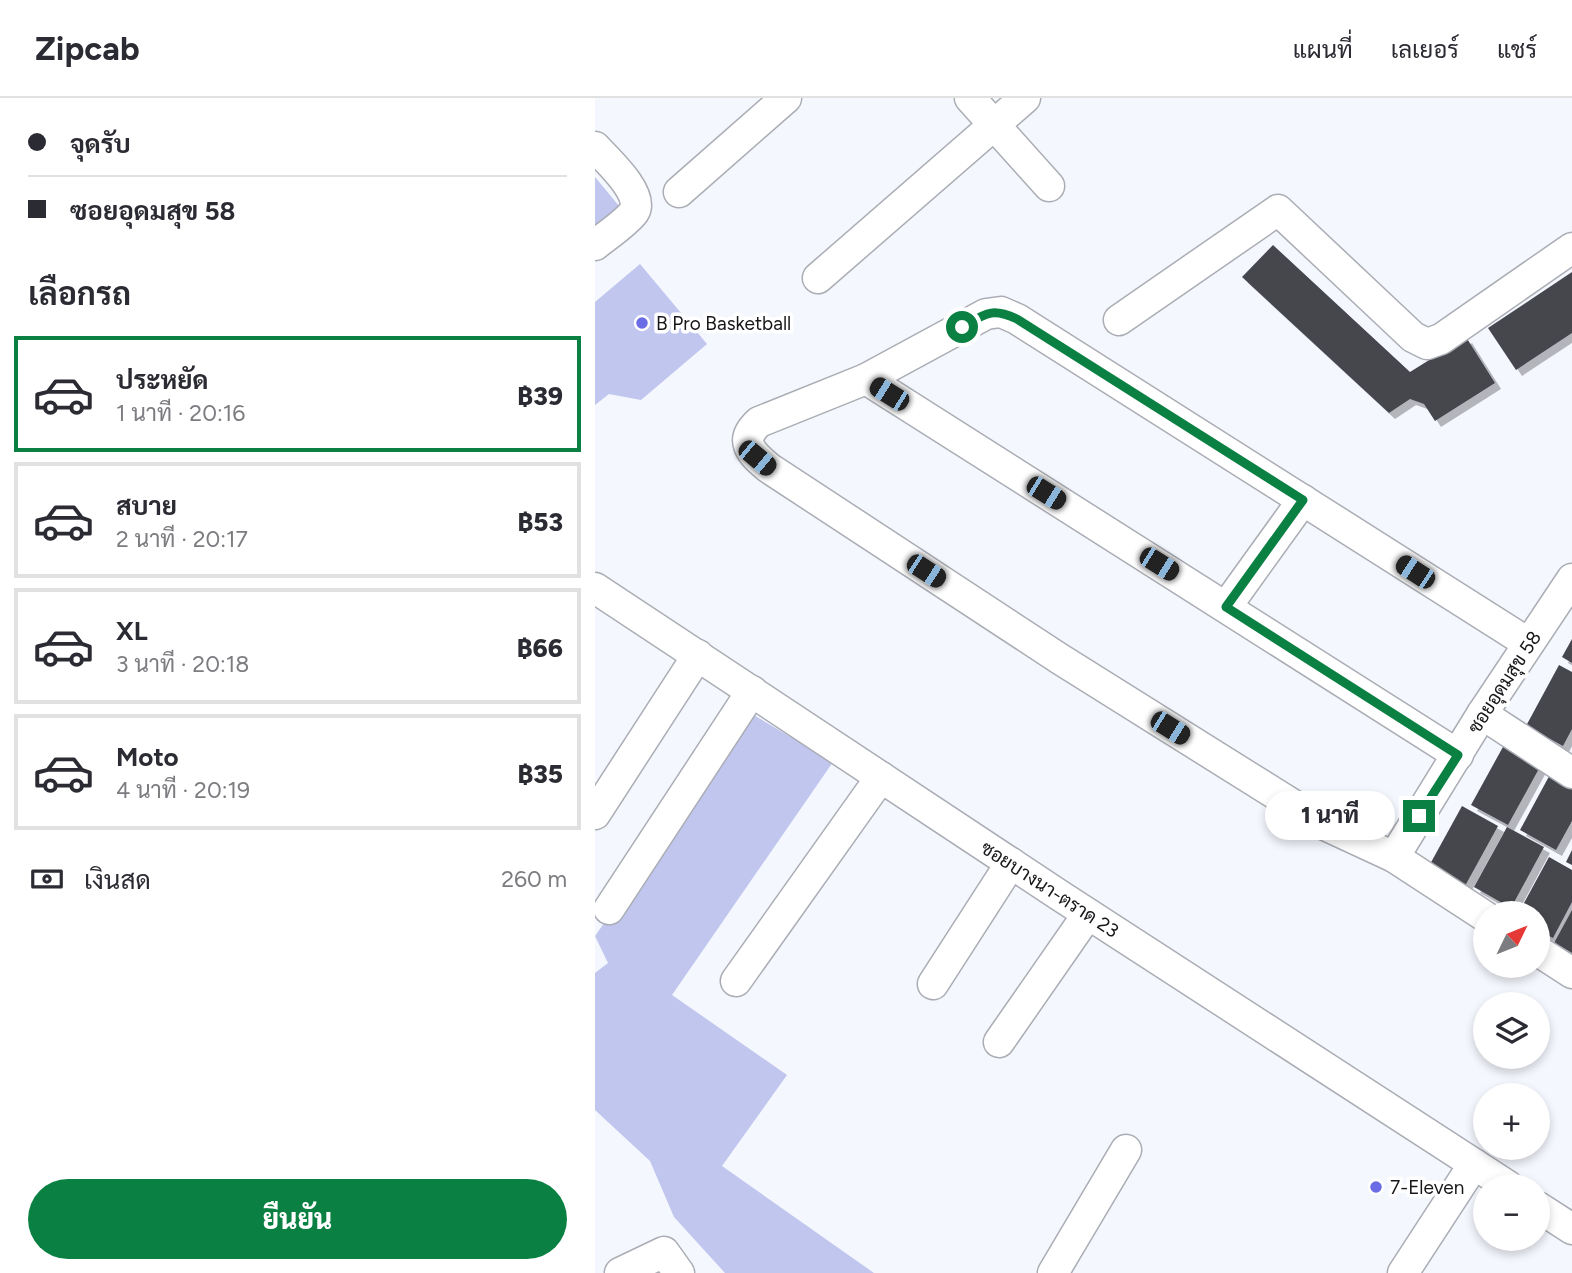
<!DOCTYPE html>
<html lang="th">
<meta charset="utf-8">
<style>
:root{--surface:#fff;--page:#f7f7f7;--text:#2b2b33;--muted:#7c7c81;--line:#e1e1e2;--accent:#0b8043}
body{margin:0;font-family:Figtree,Sarabun,sans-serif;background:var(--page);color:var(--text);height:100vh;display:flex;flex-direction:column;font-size:26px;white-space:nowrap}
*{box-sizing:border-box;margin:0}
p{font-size:23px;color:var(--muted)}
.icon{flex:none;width:38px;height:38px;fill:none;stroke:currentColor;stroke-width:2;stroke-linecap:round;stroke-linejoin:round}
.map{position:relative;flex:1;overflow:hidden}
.sheet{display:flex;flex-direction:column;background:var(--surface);width:595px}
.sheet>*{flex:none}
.banner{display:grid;align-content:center;height:154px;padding:0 28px;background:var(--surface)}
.needle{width:46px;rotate:47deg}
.buttons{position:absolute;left:878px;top:803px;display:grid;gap:14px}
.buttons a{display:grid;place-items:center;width:77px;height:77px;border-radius:50%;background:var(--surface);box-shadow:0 4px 10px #0003;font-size:35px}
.end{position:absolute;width:32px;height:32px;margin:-16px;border:9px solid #0b8043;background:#fff;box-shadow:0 0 0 4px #fff}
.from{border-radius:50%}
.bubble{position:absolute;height:49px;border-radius:24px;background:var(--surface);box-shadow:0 4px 10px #0003;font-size:23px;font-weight:800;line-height:49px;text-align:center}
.car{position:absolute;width:21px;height:42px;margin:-21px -10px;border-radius:9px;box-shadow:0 0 5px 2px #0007;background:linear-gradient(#222 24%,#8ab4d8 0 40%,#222 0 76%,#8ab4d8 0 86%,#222 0)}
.banner b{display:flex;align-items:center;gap:24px;height:66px;font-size:26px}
.banner b+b{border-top:2px solid var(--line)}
.banner i{width:18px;height:18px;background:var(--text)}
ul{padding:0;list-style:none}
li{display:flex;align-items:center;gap:21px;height:116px;margin:0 14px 10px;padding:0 14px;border:4px solid var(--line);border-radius:0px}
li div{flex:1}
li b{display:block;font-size:26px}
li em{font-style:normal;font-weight:800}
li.selected{border-color:var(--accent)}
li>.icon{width:63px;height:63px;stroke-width:1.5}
h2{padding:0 28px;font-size:32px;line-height:84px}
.pay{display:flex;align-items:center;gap:18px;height:77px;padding:0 28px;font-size:26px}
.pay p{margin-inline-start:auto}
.primary-button{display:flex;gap:14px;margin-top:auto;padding:14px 28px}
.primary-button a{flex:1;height:80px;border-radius:42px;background:var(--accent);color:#fff;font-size:28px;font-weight:800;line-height:80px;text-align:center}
header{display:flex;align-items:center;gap:42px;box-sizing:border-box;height:98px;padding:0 35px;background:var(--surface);border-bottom:2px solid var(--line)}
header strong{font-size:33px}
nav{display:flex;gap:38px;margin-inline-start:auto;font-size:24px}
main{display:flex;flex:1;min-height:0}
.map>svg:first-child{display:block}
.green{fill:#c0c6ee}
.building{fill:#45464d;filter:url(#shadow)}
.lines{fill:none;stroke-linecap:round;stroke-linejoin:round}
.minor-casing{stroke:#abadb5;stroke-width:33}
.minor{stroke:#fff;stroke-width:30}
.route{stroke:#0b8043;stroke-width:9}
.poi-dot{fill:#696ce5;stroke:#fff;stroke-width:2.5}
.labels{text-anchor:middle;stroke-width:7;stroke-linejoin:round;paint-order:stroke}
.poi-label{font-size:19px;fill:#17171a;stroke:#fff;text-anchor:start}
.street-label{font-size:19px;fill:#17171a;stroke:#fff}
</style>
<header>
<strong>Zipcab</strong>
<nav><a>แผนที่</a><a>เลเยอร์</a><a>แชร์</a></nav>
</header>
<main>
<section class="sheet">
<div class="banner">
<b><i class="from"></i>จุดรับ</b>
<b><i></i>ซอยอุดมสุข 58</b>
</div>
<h2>เลือกรถ</h2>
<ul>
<li class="selected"><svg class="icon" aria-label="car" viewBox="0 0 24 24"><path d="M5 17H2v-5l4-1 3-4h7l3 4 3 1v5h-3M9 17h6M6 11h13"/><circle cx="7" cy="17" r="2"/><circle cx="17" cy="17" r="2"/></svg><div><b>ประหยัด</b><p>1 นาที · 20:16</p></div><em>฿39</em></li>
<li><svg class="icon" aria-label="car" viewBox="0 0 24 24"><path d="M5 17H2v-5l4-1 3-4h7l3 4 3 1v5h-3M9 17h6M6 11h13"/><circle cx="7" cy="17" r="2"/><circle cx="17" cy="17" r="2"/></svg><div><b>สบาย</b><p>2 นาที · 20:17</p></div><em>฿53</em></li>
<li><svg class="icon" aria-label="car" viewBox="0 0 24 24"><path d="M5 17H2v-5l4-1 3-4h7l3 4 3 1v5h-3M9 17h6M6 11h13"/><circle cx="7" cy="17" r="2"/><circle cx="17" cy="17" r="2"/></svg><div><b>XL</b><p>3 นาที · 20:18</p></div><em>฿66</em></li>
<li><svg class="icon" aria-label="car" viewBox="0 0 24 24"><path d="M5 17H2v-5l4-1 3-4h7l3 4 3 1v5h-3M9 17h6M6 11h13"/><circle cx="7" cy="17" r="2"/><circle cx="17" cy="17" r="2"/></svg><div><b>Moto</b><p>4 นาที · 20:19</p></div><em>฿35</em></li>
</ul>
<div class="pay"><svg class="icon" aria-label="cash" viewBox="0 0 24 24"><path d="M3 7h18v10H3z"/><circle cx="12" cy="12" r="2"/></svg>เงินสด<p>260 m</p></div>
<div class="primary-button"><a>ยืนยัน</a></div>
</section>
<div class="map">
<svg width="977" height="1175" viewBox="0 0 977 1175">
<defs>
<filter id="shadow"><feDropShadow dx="6" dy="6" stdDeviation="0" flood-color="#0004"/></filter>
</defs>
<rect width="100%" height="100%" fill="#f5f7fe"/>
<g class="green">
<path d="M0 79 29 114 0 139Z"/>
<path d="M45 166 112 246 46 302 14 296 0 307V204Z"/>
<path d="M157 616 238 664 77 897 192 977 127 1068 279 1175H130L79 1119 55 1063 0 1012V875L13 865 0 838Z"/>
</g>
<g class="building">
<path d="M678 147 815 274 871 239 900 285 840 323 829 306 815 301 794 315 647 179Z"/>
<path d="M977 174V235L921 272 893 230Z"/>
<path d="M977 541V565L967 559Z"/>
<path d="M964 567 977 574V631L968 648 931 628Z"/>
<path d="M909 647 946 667 913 727 876 707Z"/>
<path d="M958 671 977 682V723L961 752 925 732Z"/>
<path d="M867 708 903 728 870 788 834 768Z"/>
<path d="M912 729 949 749 916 810 879 789Z"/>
<path d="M977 752V767L971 764Z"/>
<path d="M954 759 977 772V804L958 840 943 832V816H923Z"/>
<path d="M977 812V855L959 845Z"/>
</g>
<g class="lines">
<g class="minor-casing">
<g id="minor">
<path d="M375 0 454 88"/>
<path d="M0 49C11 61 50 96 39 114 32 124 10 139 0 147"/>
<path d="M84 94 191 0"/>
<path d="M223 180 430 0"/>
<path d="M524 222 683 112 818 239 832 246 846 241 977 150"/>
<path d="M271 281 863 657"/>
<path d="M0 490 464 797 913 1088"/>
<path d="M631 509 708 402"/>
<path d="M887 616 977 675"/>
<path d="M0 716 103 557"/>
<path d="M799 759 887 616 977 481"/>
<path d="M14 811 157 593"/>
<path d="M891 819 799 759 730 727 465 561 174 370C156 355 143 343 164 324L271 281 391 216 406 214 422 221 933 545"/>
<path d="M943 853 977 875"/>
<path d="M141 883 286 679"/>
<path d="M338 886 416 765"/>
<path d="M404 944 493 816"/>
<path d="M943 1109 977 1131"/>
<path d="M25 1175 69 1154 84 1175"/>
<path d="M458 1175 531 1052"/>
<path d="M808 1175 879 1066"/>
</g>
</g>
<use href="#minor" class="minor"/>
</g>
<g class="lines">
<path class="route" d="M367 229C390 216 396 209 422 221L708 402 631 509 863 657 824 718"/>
</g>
<g class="poi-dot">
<circle cx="47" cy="225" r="7"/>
<circle cx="781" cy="1089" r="7"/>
</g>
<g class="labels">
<g class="poi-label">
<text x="61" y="232">B Pro Basketball</text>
<text x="795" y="1096">7-Eleven</text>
</g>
<g class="street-label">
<text transform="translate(909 584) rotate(-57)" y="7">ซอยอุดมสุข 58</text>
<text transform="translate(455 791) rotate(33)" y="7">ซอยบางนา-ตราด 23</text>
</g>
</g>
</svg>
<div class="buttons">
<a><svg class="needle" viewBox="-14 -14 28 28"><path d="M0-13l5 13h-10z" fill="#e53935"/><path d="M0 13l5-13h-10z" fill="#7c7c81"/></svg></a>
<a><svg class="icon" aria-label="layers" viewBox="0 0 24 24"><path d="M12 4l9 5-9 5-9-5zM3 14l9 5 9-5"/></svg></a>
<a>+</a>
<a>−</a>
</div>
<i class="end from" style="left:367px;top:229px"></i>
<i class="end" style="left:824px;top:718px"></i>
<div class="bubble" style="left:670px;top:693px;width:130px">1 นาที</div>
<i class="car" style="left:294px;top:296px;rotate:302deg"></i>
<i class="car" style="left:162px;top:360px;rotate:130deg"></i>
<i class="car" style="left:451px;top:395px;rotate:122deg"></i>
<i class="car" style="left:564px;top:466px;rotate:122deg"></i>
<i class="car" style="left:331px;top:473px;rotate:123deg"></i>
<i class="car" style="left:820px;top:474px;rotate:303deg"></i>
<i class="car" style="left:575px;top:630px;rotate:122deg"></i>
</div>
</main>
